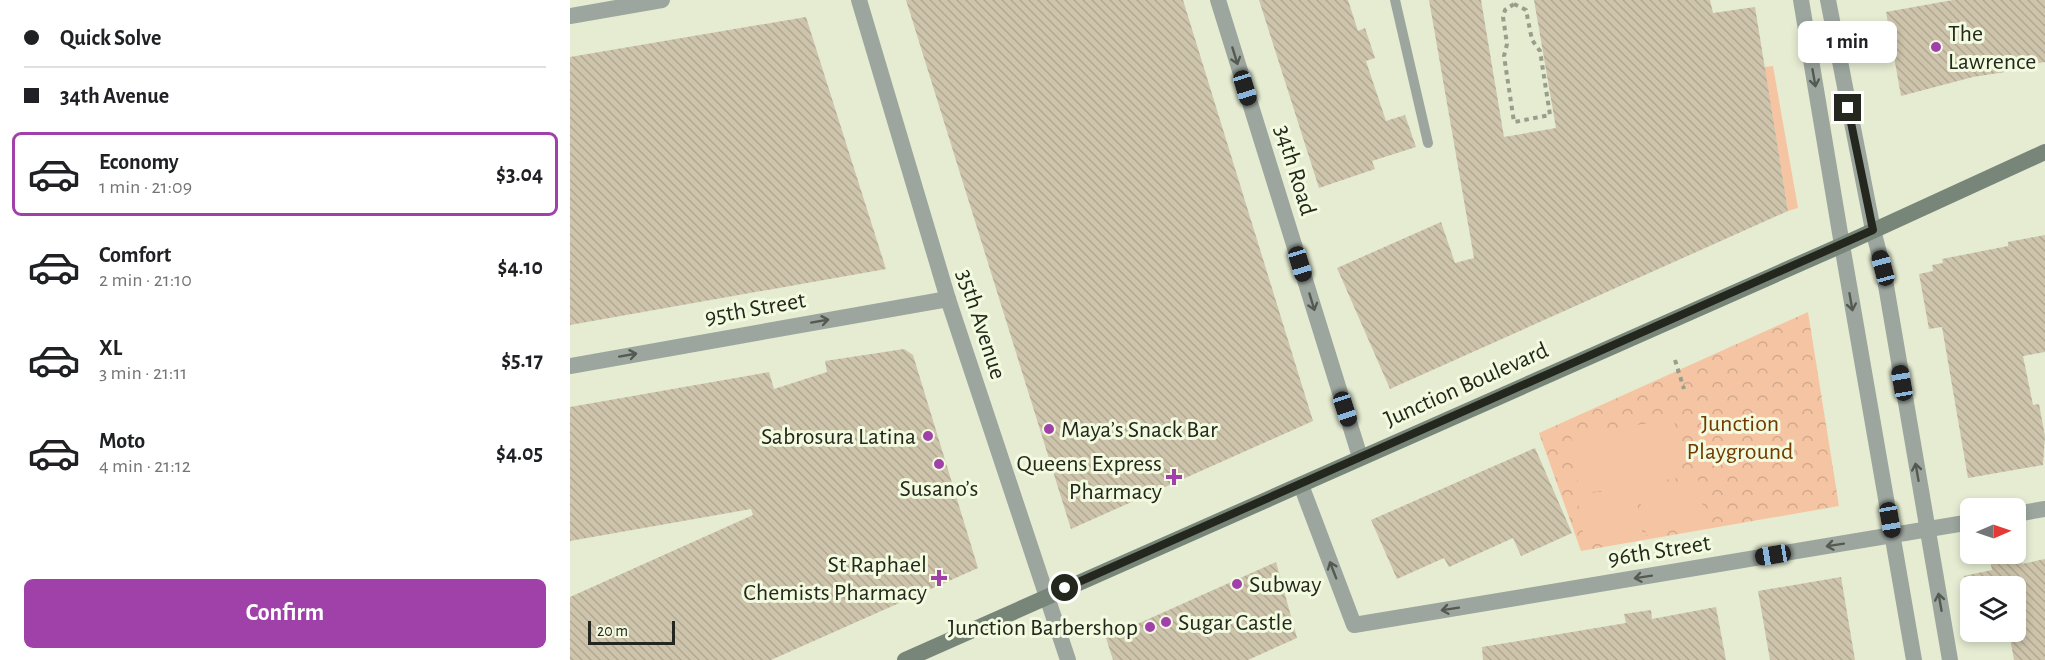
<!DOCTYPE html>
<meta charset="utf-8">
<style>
:root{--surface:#fff;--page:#f2f2f2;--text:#202124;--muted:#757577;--line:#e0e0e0;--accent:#a041aa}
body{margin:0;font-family:"Alegreya Sans",sans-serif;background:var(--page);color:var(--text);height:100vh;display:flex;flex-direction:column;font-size:22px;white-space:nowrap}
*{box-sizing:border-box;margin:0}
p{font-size:20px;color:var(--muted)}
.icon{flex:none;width:33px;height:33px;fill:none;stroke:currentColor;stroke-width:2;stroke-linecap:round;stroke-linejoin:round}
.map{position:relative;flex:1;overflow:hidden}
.panel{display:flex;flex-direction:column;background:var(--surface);width:570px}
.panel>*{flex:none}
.banner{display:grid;align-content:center;height:132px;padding:0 24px;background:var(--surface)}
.needle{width:39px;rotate:88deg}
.buttons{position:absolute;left:1390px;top:498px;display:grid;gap:12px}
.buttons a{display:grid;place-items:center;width:66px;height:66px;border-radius:9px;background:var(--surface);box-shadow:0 3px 9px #0003;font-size:30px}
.scale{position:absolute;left:18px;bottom:15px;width:87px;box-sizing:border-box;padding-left:6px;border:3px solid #24271d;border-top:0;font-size:16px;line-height:21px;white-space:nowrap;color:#24271d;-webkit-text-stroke:4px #f2fadf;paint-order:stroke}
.end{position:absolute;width:27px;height:27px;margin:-14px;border:8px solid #24271d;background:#fff;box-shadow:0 0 0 3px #fff}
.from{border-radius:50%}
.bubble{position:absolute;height:42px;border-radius:9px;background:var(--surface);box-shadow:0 3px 9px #0003;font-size:20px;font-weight:600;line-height:42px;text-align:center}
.car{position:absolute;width:18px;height:36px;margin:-18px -9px;border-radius:8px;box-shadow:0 0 4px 2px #0007;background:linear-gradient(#222 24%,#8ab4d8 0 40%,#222 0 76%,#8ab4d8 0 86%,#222 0)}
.banner b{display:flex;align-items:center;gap:21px;height:57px;font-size:22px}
.banner b+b{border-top:2px solid var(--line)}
.banner i{width:15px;height:15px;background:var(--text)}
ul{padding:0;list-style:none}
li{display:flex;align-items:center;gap:18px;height:84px;margin:0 12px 9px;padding:0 12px;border:3px solid transparent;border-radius:9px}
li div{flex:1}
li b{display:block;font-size:22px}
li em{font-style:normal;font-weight:600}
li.on{border-color:var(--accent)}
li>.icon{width:54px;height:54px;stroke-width:1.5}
.primary-button{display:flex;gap:12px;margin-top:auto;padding:12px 24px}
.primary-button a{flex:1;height:69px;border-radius:9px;background:var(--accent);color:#fff;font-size:24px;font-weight:600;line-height:69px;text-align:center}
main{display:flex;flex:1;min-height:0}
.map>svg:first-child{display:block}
.park{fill:url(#park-crowns)}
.garden{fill:#f5c5a3}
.building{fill:url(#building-back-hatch)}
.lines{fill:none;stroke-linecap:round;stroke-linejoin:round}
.path{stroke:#999e8a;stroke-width:4;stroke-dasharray:4.5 4.5;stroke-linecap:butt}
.service{stroke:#9ca69e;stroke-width:10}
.minor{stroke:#9ca69e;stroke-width:16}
.tertiary{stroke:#9ca69e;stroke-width:16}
.secondary{stroke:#78867a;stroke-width:16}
.oneway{stroke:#545a51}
.route{stroke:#24271d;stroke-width:8}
.poi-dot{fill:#a041aa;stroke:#f2fadf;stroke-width:2}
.labels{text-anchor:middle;stroke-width:6;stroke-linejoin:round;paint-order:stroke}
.poi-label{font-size:24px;fill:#24271d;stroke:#f2fadf;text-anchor:start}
.street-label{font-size:24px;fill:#24271d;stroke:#f2fadf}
.park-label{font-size:24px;fill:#733a00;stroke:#f2fadf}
</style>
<main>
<section class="panel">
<div class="banner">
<b><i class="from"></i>Quick Solve</b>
<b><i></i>34th Avenue</b>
</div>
<ul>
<li class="on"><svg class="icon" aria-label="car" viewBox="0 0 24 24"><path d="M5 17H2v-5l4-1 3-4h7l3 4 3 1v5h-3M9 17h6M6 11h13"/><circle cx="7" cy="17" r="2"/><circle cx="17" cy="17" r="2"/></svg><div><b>Economy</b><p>1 min · 21:09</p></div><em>$3.04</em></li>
<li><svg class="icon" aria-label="car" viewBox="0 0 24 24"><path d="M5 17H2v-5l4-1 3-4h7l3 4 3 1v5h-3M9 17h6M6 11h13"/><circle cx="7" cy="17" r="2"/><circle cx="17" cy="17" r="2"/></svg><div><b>Comfort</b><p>2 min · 21:10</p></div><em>$4.10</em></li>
<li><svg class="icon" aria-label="car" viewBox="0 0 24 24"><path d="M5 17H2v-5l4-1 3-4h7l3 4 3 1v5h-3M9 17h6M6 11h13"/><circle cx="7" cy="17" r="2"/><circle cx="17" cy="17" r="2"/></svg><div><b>XL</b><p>3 min · 21:11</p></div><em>$5.17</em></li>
<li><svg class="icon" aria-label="car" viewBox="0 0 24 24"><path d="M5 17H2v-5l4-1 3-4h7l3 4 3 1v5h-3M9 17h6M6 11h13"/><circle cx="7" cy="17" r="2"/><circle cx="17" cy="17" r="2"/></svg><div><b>Moto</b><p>4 min · 21:12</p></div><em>$4.05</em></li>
</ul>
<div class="primary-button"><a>Confirm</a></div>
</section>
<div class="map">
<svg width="1475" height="660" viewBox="0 0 1475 660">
<defs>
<pattern id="park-crowns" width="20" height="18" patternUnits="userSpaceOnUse" patternTransform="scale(1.5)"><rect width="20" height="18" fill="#f5c5a3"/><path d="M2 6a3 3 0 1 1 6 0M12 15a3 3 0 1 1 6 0" fill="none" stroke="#d2a98c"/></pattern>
<pattern id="building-back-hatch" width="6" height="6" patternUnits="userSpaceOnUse" patternTransform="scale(1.5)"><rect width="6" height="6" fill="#cec4ab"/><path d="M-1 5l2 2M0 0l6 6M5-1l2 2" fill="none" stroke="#b1a893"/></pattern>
</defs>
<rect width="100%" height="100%" fill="#e5ecd2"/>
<path class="park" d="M1238 312 1269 506 1011 551 969 433Z"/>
<g class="garden">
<path d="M1203 66 1228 208 1218 211 1194 67Z"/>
<path d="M1104 419 1113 477 1010 494 1001 436Z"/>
<path d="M1128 479 1136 524 1076 535 1068 489Z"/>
<path d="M1064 486 1073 536 1015 545 1007 496Z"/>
</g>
<g class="building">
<path d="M336 0H613L743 421 501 529Z"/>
<path d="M689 0H778L788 31 795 28 805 58 796 61 816 121 835 115 846 147 802 161 805 169 749 188Z"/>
<path d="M859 0H911L934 137 986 128 964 0H1140L1143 13 1185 7 1218 211 820 389 767 268 871 222 885 263 904 258Z"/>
<path d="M1383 0H1475V62L1453 66 1454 69 1403 77 1331 96 1316 12Z"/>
<path d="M236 17 316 269 0 325V57Z"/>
<path d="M1475 235V352L1453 356 1463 405 1469 404 1475 436 1473 465 1398 478 1372 327 1359 329 1349 274 1363 271 1362 265 1373 263 1372 259 1438 246V242Z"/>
<path d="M334 349 343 355 408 568 201 660H0V597L183 515 181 509 0 541V407L199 372 204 389 257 372 255 361Z"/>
<path d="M965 448 1002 533 951 556 943 538 879 567 874 558 827 579 801 520Z"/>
<path d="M1451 554 1452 564 1475 559V660H1444L1439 632H1446V586H1395L1394 576 1422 570 1420 560Z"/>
<path d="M706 562 727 638 678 660H543L536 638Z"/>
<path d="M1271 577 1285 660H1200L1188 591Z"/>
<path d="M1146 607 1156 660H913L912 647 1056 623 1054 614 1081 610 1082 619Z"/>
</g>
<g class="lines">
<g class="path">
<path d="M944 4 956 10 962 40 970 51 980 115 944 122 934 56 937 44 933 17 935 10Z"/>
<path d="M1105 360 1114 389"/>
</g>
<path class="service" d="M825 0 858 143"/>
<g class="minor">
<path d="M289 0 378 299 498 660"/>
<path d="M648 0 790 457"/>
<path d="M1231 0 1272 245"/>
<path d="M1258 0 1303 230"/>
<path d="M0 16 92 0"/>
<path d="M0 366 378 299"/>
<path d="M731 485 784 625 1401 522"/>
<path d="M1446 514 1475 509"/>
</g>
<g class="tertiary">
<path d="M1303 230 1313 268 1380 660"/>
<path d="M1272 245 1344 660"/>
</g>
<path class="secondary" d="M335 660 1272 245 1475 152"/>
</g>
<defs><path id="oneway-shaft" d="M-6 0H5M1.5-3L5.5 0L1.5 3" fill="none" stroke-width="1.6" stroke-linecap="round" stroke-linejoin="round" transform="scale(1.5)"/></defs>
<g class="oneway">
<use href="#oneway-shaft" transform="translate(665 56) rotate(73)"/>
<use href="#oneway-shaft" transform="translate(1244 78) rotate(80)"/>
<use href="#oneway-shaft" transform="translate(742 302) rotate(73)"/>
<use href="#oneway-shaft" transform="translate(1281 302) rotate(80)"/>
<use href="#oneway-shaft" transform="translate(250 321) rotate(-10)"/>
<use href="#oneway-shaft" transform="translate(58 355) rotate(-10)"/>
<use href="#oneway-shaft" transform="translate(1347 472) rotate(-100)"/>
<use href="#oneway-shaft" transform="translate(1265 545) rotate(171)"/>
<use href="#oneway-shaft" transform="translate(763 570) rotate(-111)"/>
<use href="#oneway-shaft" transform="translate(1073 577) rotate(171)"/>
<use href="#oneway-shaft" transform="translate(1370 602) rotate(-100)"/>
<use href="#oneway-shaft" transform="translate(880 609) rotate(171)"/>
</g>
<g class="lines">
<path class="route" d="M495 588 1303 230 1278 108"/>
</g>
<g class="poi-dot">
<circle cx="1366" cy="47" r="6"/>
<circle cx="479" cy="429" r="6"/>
<circle cx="358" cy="436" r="6"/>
<circle cx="369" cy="464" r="6"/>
<path d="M601 468h6v6h6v6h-6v6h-6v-6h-6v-6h6z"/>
<path d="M366 569h6v6h6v6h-6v6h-6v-6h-6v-6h6z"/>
<circle cx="667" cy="584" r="6"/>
<circle cx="596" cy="622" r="6"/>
<circle cx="580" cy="627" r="6"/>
</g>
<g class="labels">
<g class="poi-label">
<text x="1378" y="41">The<tspan x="1378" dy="28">Lawrence</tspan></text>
<text x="491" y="437">Maya’s Snack Bar</text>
<text x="346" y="444" text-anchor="end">Sabrosura Latina</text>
<text x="592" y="471" text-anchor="end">Queens Express<tspan x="592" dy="28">Pharmacy</tspan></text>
<text x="369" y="496" text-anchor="middle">Susano’s</text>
<text x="357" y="572" text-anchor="end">St Raphael<tspan x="357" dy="28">Chemists Pharmacy</tspan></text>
<text x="679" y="592">Subway</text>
<text x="608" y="630">Sugar Castle</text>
<text x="568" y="635" text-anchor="end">Junction Barbershop</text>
</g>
<g class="street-label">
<text transform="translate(726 170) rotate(73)" y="8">34th Road</text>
<text transform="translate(185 308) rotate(-10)" y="8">95th Street</text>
<text transform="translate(412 324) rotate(72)" y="8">35th Avenue</text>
<text transform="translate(896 384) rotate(-24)" y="8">Junction Boulevard</text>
<text transform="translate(1089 550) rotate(-9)" y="8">96th Street</text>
</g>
<g class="park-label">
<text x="1170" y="431">Junction<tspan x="1170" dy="28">Playground</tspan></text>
</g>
</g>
</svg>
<div class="buttons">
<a><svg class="needle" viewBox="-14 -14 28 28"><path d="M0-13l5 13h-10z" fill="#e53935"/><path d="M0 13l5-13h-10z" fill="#757577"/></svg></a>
<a><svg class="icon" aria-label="layers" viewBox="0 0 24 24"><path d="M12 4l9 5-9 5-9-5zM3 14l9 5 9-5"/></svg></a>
</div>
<div class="scale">20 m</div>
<i class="end from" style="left:495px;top:588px"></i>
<i class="end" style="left:1278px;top:108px"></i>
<div class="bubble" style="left:1228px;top:21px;width:99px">1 min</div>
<i class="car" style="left:675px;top:88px;rotate:163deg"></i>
<i class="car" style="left:730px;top:264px;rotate:163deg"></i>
<i class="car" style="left:1313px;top:268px;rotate:345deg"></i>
<i class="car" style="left:1332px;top:383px;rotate:350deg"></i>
<i class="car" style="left:775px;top:409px;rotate:162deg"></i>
<i class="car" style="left:1320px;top:520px;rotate:170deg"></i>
<i class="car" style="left:1203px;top:555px;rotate:261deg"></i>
</div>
</main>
